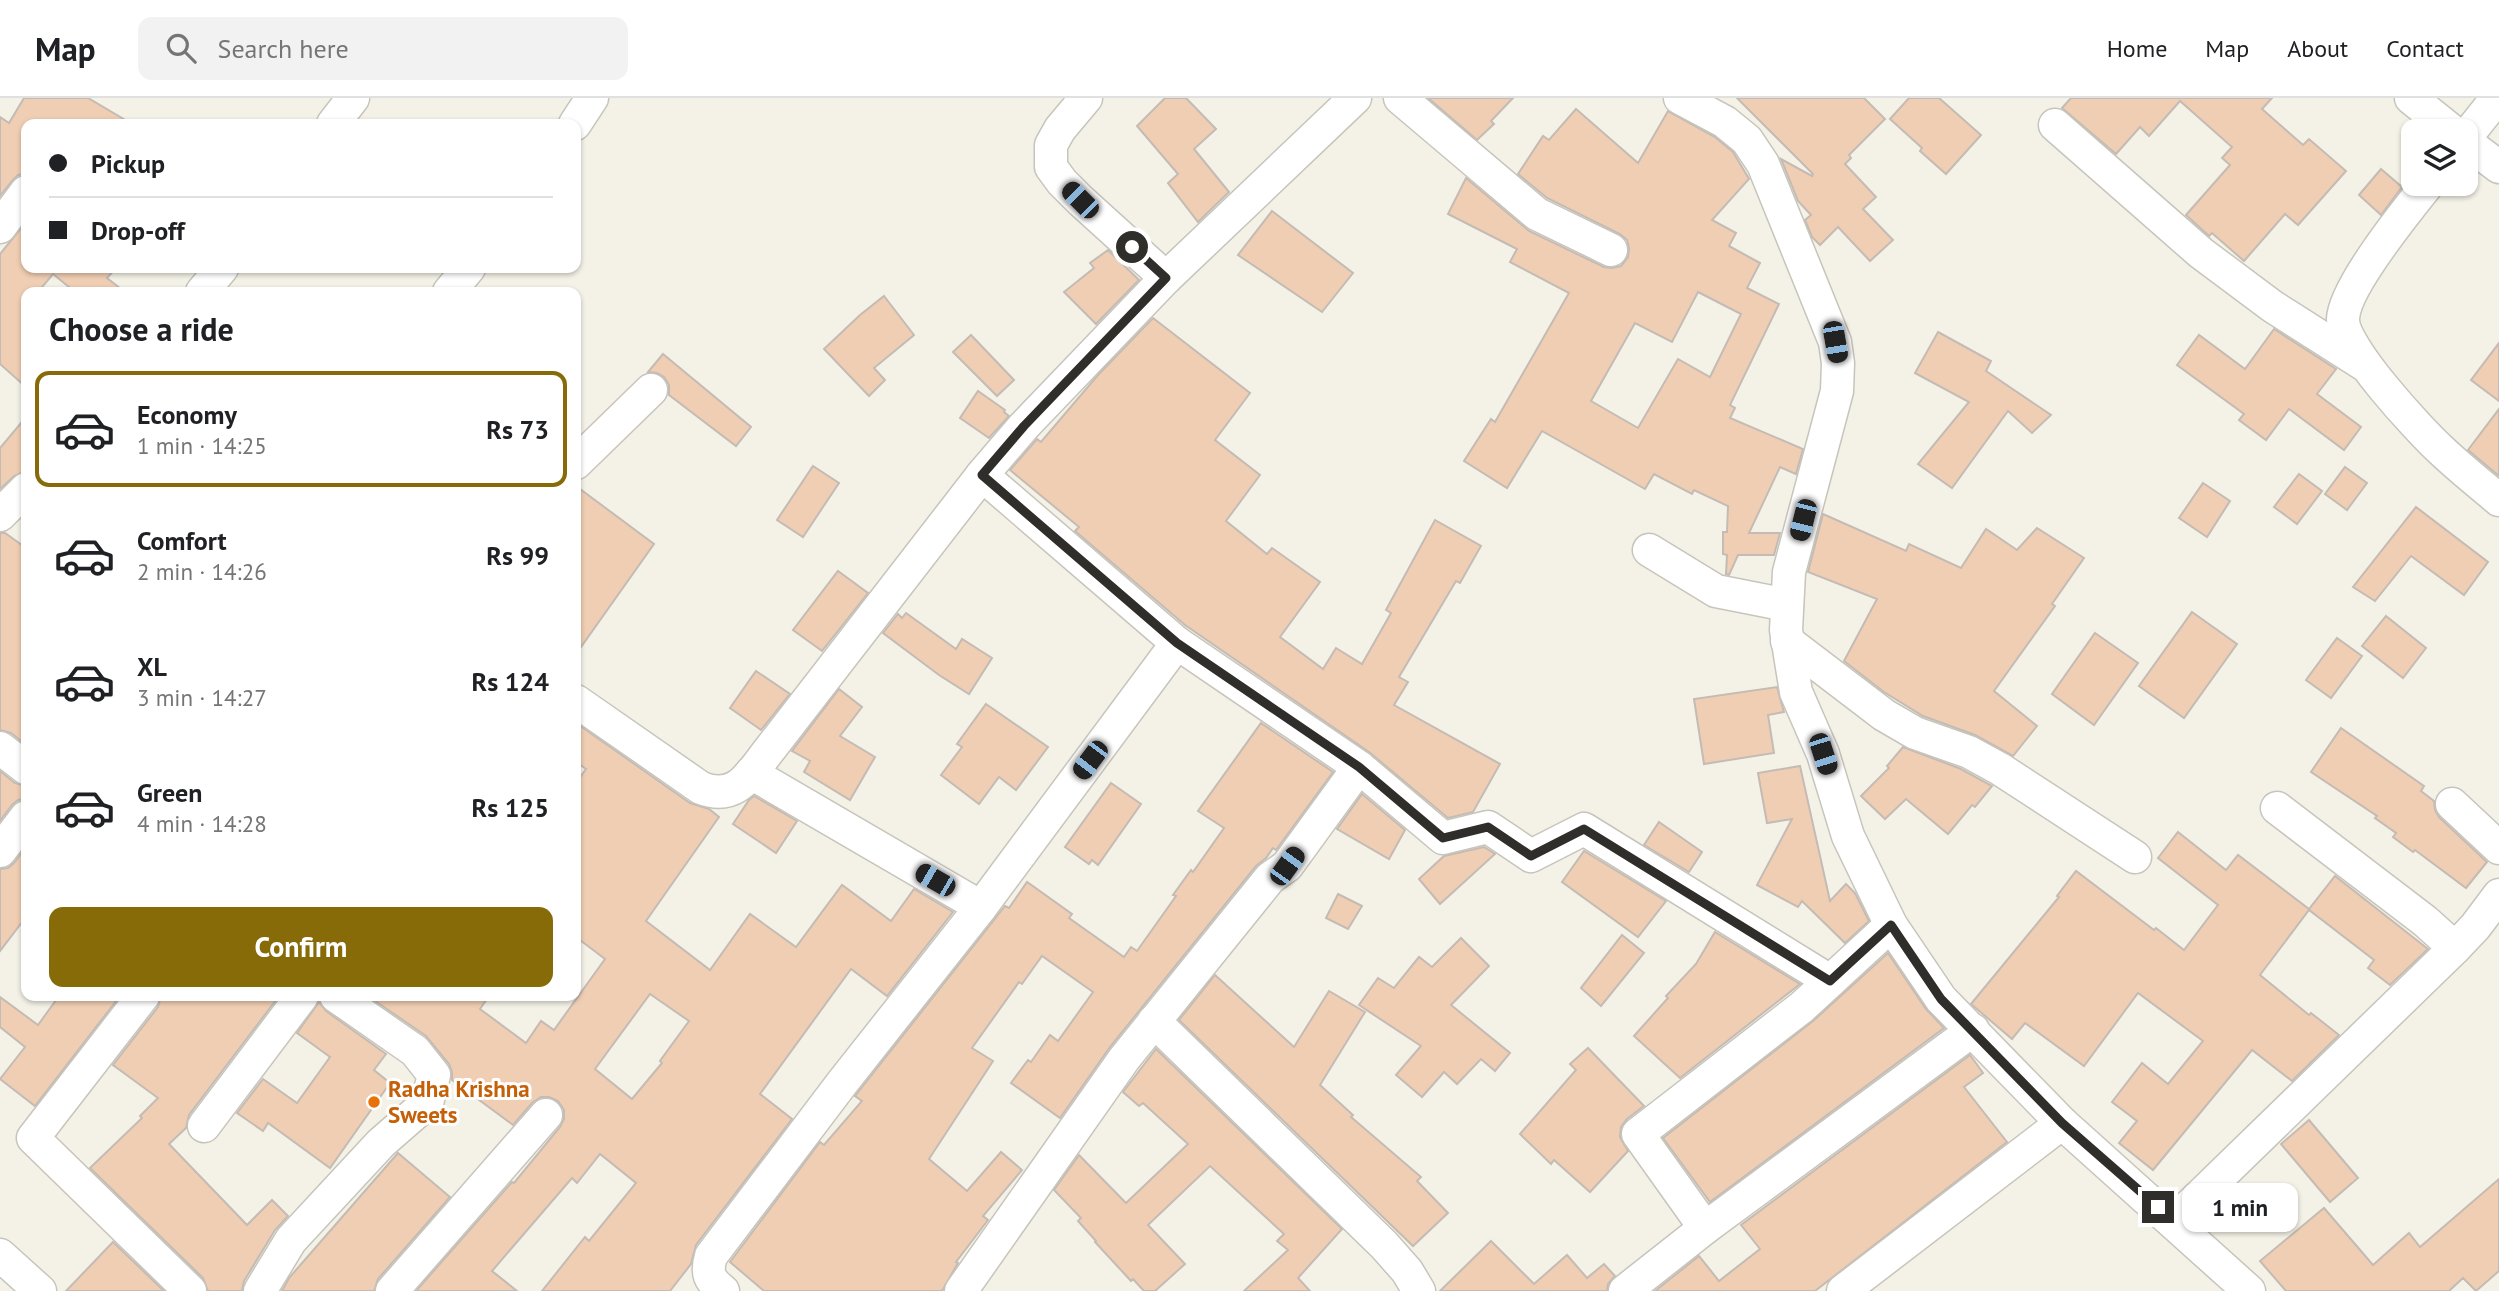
<!DOCTYPE html>
<meta charset="utf-8">
<style>
:root{--surface:#fff;--page:#f2f2f2;--text:#202124;--muted:#757577;--line:#e0e0e0;--accent:#876b08}
body{margin:0;font-family:"PT Sans",sans-serif;background:var(--page);color:var(--text);height:100vh;display:flex;flex-direction:column;font-size:26px;white-space:nowrap}
*{box-sizing:border-box;margin:0}
p{font-size:23px;color:var(--muted)}
.icon{flex:none;width:38px;height:38px;fill:none;stroke:currentColor;stroke-width:2;stroke-linecap:round;stroke-linejoin:round}
.map{position:relative;flex:1;overflow:hidden}
.drawer{position:absolute;left:21px;top:189px;width:560px;height:714px;display:flex;flex-direction:column;background:var(--surface);border-radius:14px;box-shadow:0 2px 5px #0004}
.drawer>*{flex:none}
.hud{position:absolute;left:21px;top:21px;width:560px;height:154px;border-radius:14px;box-shadow:0 2px 5px #0004;display:grid;align-content:center;height:154px;padding:0 28px;background:var(--surface)}
.buttons{position:absolute;left:2401px;top:21px;display:grid;gap:14px}
.buttons a{display:grid;place-items:center;width:77px;height:77px;border-radius:14px;background:var(--surface);box-shadow:0 2px 5px #0004;font-size:35px}
.end{position:absolute;width:32px;height:32px;margin:-16px;border:9px solid #2f2e2a;background:#fff;box-shadow:0 0 0 4px #fff}
.from{border-radius:50%}
.bubble{position:absolute;height:49px;border-radius:14px;background:var(--surface);box-shadow:0 2px 5px #0004;font-size:23px;font-weight:700;line-height:49px;text-align:center}
.car{position:absolute;width:21px;height:42px;margin:-21px -10px;border-radius:9px;box-shadow:0 0 5px 2px #0007;background:linear-gradient(#222 24%,#8ab4d8 0 40%,#222 0 76%,#8ab4d8 0 86%,#222 0)}
.hud b{display:flex;align-items:center;gap:24px;height:66px;font-size:26px}
.hud b+b{border-top:2px solid var(--line)}
.hud i{width:18px;height:18px;background:var(--text)}
ul{padding:0;list-style:none}
li{display:flex;align-items:center;gap:21px;height:116px;margin:0 14px 10px;padding:0 14px;border:4px solid transparent;border-radius:14px}
li div{flex:1}
li b{display:block;font-size:26px}
li em{font-style:normal;font-weight:700}
li.active{border-color:var(--accent)}
li>.icon{width:63px;height:63px;stroke-width:1.5}
h2{padding:0 28px;font-size:32px;line-height:84px}
.button{display:flex;gap:14px;margin-top:auto;padding:14px 28px}
.button a{flex:1;height:80px;border-radius:14px;background:var(--accent);color:#fff;font-size:28px;font-weight:700;line-height:80px;text-align:center}
header{display:flex;align-items:center;gap:42px;box-sizing:border-box;height:98px;padding:0 35px;background:var(--surface);border-bottom:2px solid var(--line)}
header strong{font-size:33px}
nav{display:flex;gap:38px;margin-inline-start:auto;font-size:24px}
.search{width:490px;height:63px;background:var(--page);display:flex;align-items:center;gap:18px;box-sizing:border-box;padding:0 24px;border-radius:14px;color:var(--muted);font-size:26px}
.map>svg:first-child{display:block}
.building{fill:#f0ceb3;stroke:#c4bbb4;stroke-width:2;fill-rule:evenodd}
.lines{fill:none;stroke-linecap:round;stroke-linejoin:round}
.minor-casing{stroke:#c7c5bb;stroke-width:35}
.minor{stroke:#fff;stroke-width:32}
.route{stroke:#2f2e2a;stroke-width:9}
.food-dot{fill:#e8710a;stroke:#fff;stroke-width:2.5}
.labels{text-anchor:middle;stroke-width:6;stroke-linejoin:round;paint-order:stroke}
.food-label{font-size:23px;font-weight:bold;fill:#c56008;stroke:#fff;text-anchor:start}
</style>
<header>
<strong>Map</strong>
<div class="search"><svg class="icon" aria-label="search" viewBox="0 0 24 24"><circle cx="10" cy="10" r="6"/><path d="M15 15l6 6"/></svg>Search here</div>
<nav><a>Home</a><a>Map</a><a>About</a><a>Contact</a></nav>
</header>
<div class="map">
<svg width="2499" height="1193" viewBox="0 0 2499 1193">
<rect width="100%" height="100%" fill="#f4f2e7"/>
<g class="building">
<path d="M24 0H88L132 26H26V76L18 77 12 83 0 98V19L9 25Z"/>
<path d="M1165 0H1186L1216 31 1194 51 1229 94 1198 124 1168 85 1178 76 1137 28Z"/>
<path d="M1428 0H1513L1491 23 1494 26 1477 42Z"/>
<path d="M1737 0H1864L1885 21 1849 57 1851 60 1845 66 1876 99 1863 111 1893 142 1870 163 1838 129 1820 147 1812 139 1805 122 1811 117 1798 103 1781 61 1812 78 1813 76Z"/>
<path d="M1909 0H1939L1981 37 1946 76 1920 53 1922 50 1890 21Z"/>
<path d="M2071 0H2272L2262 11 2303 47 2309 41 2346 73 2298 127 2285 116 2244 163 2212 135 2209 138 2186 117 2230 67 2222 60 2232 49 2180 3 2149 38 2140 29 2116 56 2062 10Z"/>
<path d="M1576 11 1638 65 1668 13 1715 39 1733 54 1749 81 1712 122 1736 135 1729 148 1760 165 1747 190 1779 206 1730 307 1735 310 1730 320 1803 351 1796 376 1780 369 1749 435H1780L1774 457H1738L1729 477 1726 476 1727 457 1723 456V434H1727L1728 408 1694 392 1692 396 1654 376 1645 391 1542 333 1507 390 1464 363 1491 321 1495 324 1569 195 1510 164 1517 151 1448 116 1466 80 1529 133 1604 169 1612 170 1621 168 1628 159 1629 150 1627 142 1620 136 1547 100 1518 76 1543 38 1549 42ZM1698 194 1741 216 1710 279 1678 261 1638 330 1591 303 1635 225 1672 244Z"/>
<path d="M2381 71 2402 89 2381 117 2359 97Z"/>
<path d="M1272 113 1353 175 1322 214 1238 157Z"/>
<path d="M26 124V170H116L107 180 125 194H75L53 176 38 194H26V289L0 266V156Z"/>
<path d="M1108 152 1139 182 1096 226 1064 194 1094 170 1090 165Z"/>
<path d="M884 198 914 237 874 270 885 282 869 298 824 251 860 217Z"/>
<path d="M1153 220 1250 295 1215 342 1260 377 1226 423 1267 456 1272 450 1320 484 1280 539 1323 571 1336 550 1362 566 1391 515 1386 512 1435 422 1481 448 1460 485 1456 483 1399 579 1408 584 1394 607 1500 666 1473 714 1448 720 1369 654 1185 527 1075 433 1079 429 1010 372 1037 341 1041 344 1098 277Z"/>
<path d="M2274 231 2336 271 2317 296 2361 329 2344 352 2289 311 2266 342 2239 322 2244 316 2177 267 2199 237 2245 271Z"/>
<path d="M1938 234 1991 263 1986 273 2051 317 2032 335 2008 313 1952 390 1918 366 1969 304 1915 275Z"/>
<path d="M971 237 1014 282 997 298 953 254Z"/>
<path d="M2499 245V303L2471 282Z"/>
<path d="M663 256 751 329 736 348 669 297V287L664 279 657 275 648 274Z"/>
<path d="M978 293 1005 312 1004 314 1009 318 989 340 960 320Z"/>
<path d="M2499 311V378L2468 352Z"/>
<path d="M26 319V373L14 378 0 391V350Z"/>
<path d="M813 368 839 385 803 439 777 422Z"/>
<path d="M2345 369 2367 385 2347 412 2325 396Z"/>
<path d="M2299 376 2322 393 2297 426 2274 409Z"/>
<path d="M2203 385 2230 403 2207 439 2179 420Z"/>
<path d="M576 388 654 446 576 556Z"/>
<path d="M2416 409 2488 464 2464 497 2411 458 2375 503 2353 489Z"/>
<path d="M1823 416 1906 453 1909 446 1961 470 1986 431 2017 452 2037 430 2084 460 2052 506 2055 508 1994 593 2037 628 2013 658 1975 637 1923 618 1884 594 1844 563 1877 501 1808 474Z"/>
<path d="M0 435H5L26 450V647L11 635 0 632Z"/>
<path d="M838 473 868 495 822 553 793 532Z"/>
<path d="M2192 514 2237 546 2184 620 2139 588Z"/>
<path d="M906 515 956 551 962 541 992 560 969 596 939 577 883 535 898 516 902 520Z"/>
<path d="M2386 518 2426 550 2403 580 2362 548Z"/>
<path d="M2095 535 2138 565 2094 627 2052 596Z"/>
<path d="M2337 540 2362 558 2331 600 2306 582Z"/>
<path d="M756 573 790 596 761 632 730 610Z"/>
<path d="M1777 589 1784 614 1768 617 1774 655 1704 666 1694 601Z"/>
<path d="M839 591 862 609 840 638 875 659 850 702 804 674 810 663 792 653Z"/>
<path d="M986 606 1048 649 1016 692 999 679 979 706 941 677 962 649 957 646Z"/>
<path d="M576 625 690 705 709 711 719 719 646 823 710 872 750 816 796 849 842 787 891 823 914 791 953 814 887 898 851 871 760 996 792 1021 696 1147 691 1166 670 1193H542L585 1139 589 1143 636 1085 600 1056 577 1085 572 1080 492 1173 517 1193H416L512 1084 514 1085 560 1029 564 1021V1012L558 1003 549 999H541L532 1005 513 1027 452 982V974L449 966 426 938 368 898H489L480 911 526 945 541 923 554 932 605 861 576 839V685L586 671 576 664ZM650 896 689 923 660 963 662 965 632 1001 595 971Z"/>
<path d="M1261 625 1333 674 1276 752 1273 750 1266 760 1256 768 1110 949 1060 1020 1011 985 1028 962 1031 964 1050 937 1058 943 1093 894 1042 858 1022 886 1019 884 972 950 993 963 929 1061 967 1093 1001 1054 1022 1072 983 1118 988 1122 956 1164 958 1165 942 1193H764L730 1164 820 1044 824 1047 862 1003 855 998 1005 808 1009 810 1027 784 1072 816 1069 820 1124 859 1131 849 1137 853 1176 798 1173 797 1191 772 1193 774 1224 730 1198 713Z"/>
<path d="M2341 630 2424 688 2421 693 2434 703 2435 712 2439 719 2487 764 2466 790 2415 752 2413 754 2393 739 2396 735 2375 720 2377 718 2311 674Z"/>
<path d="M1903 649 1961 671 1992 688 1975 709 1972 707 1948 736 1906 701 1885 721 1861 698 1889 670 1887 668Z"/>
<path d="M1800 668 1830 803 1846 786 1855 795 1869 823 1845 845 1802 803 1798 809 1757 787 1792 721 1767 725 1758 675Z"/>
<path d="M0 673 15 685 26 688V701L18 702 12 707 0 723Z"/>
<path d="M1111 685 1141 706 1098 767 1092 762 1089 766 1065 749Z"/>
<path d="M1362 696 1405 732 1389 761 1337 731Z"/>
<path d="M754 698 797 723 776 755 733 726 749 702Z"/>
<path d="M1659 724 1702 754 1689 774 1644 747Z"/>
<path d="M2178 734 2226 772 2238 757 2309 811 2335 778 2428 851 2390 887 2368 870 2374 862 2309 812 2260 877 2309 917 2311 915 2339 937 2292 983 2252 952 2153 1072 2119 1045 2137 1023 2112 1004 2142 965 2168 986 2203 943 2138 895 2084 968 2025 925 2012 941 1971 906 2059 799 2057 798 2076 773 2154 832 2156 830 2184 852 2218 807 2158 760Z"/>
<path d="M26 749V819L0 853V771L8 770 14 765Z"/>
<path d="M1484 749 1495 756 1440 806 1419 781 1444 758Z"/>
<path d="M1584 753 1666 803 1638 839 1562 784Z"/>
<path d="M1338 796 1362 808 1348 831 1326 820Z"/>
<path d="M1715 834 1800 886 1680 980 1634 938 1668 900 1666 898 1696 866Z"/>
<path d="M1622 837 1644 855 1601 908 1581 890Z"/>
<path d="M1461 840 1489 868 1451 907 1510 955 1495 973 1481 961 1457 986 1444 974 1422 999 1396 977 1421 948 1359 907 1378 880 1394 890 1419 859 1432 869Z"/>
<path d="M1888 855 1926 911 1944 930 1710 1104 1663 1040 1813 923Z"/>
<path d="M1215 877 1294 949 1329 893 1365 914 1320 987 1353 1017 1351 1019 1421 1079 1417 1083 1448 1115 1413 1148 1179 922Z"/>
<path d="M59 898H120L35 1008 0 981 25 949 0 929V899L38 927Z"/>
<path d="M161 898H279L189 1017 186 1030 169 1046 247 1127 272 1102 288 1118 275 1132 244 1183 242 1193H208L203 1180 90 1070 142 1020 140 1018 158 1000 113 967 158 909Z"/>
<path d="M319 904 326 913 386 956 374 972 390 985 330 1070 268 1025 263 1033 237 1015 263 981 297 1005 330 959 297 935Z"/>
<path d="M1588 950 1644 1008 1627 1021 1621 1029 1620 1039 1628 1053 1590 1094 1554 1062 1551 1066 1520 1036 1576 972 1570 966Z"/>
<path d="M1156 951 1342 1131 1298 1180 1310 1193H1244L1288 1152 1277 1143 1284 1136 1210 1068 1148 1127 1185 1166 1155 1193H1144L1133 1181 1131 1183 1095 1144 1096 1143 1078 1123 1081 1120 1054 1092 1079 1057 1126 1105 1188 1046 1143 1005 1139 1008 1123 994Z"/>
<path d="M1970 957 1983 975 1964 989 2007 1044 1815 1193H1655L1699 1158 1719 1183 1760 1151 1741 1127Z"/>
<path d="M2309 1022 2358 1080 2330 1104 2281 1046Z"/>
<path d="M398 1055 450 1099 378 1181 374 1193H282L289 1180Z"/>
<path d="M2499 1081V1173L2476 1193 2463 1180 2449 1193H2286L2260 1163 2324 1110 2373 1167 2409 1135 2420 1149Z"/>
<path d="M1491 1143 1534 1186 1567 1157 1587 1180 1604 1166 1615 1178 1608 1186 1607 1193H1440Z"/>
<path d="M113 1144 164 1193H66Z"/>
</g>
<g class="lines">
<g class="minor-casing">
<g id="minor">
<path d="M1086 0 1060 31 1051 47V69L1062 84 1080 102 1166 180"/>
<path d="M1400 0 1537 116 1611 152"/>
<path d="M1680 0 1725 24 1747 42 1763 66 1835 244 1838 265 1837 293 1789 474 1786 532 1796 594 1823 656 1848 738 1891 827 1941 901 2062 1025 2249 1193"/>
<path d="M2411 0 2452 33"/>
<path d="M333 26 353 0"/>
<path d="M575 26 592 0"/>
<path d="M2055 27 2201 155 2272 208 2363 266"/>
<path d="M2466 39 2497 0"/>
<path d="M2466 44 2499 69"/>
<path d="M2428 86C2407 112 2344 190 2343 221 2342 249 2420 333 2442 353 2460 370 2480 386 2499 402"/>
<path d="M0 129 26 94"/>
<path d="M202 194 222 170"/>
<path d="M449 194 469 170"/>
<path d="M576 365 651 292"/>
<path d="M0 417 26 391"/>
<path d="M1649 452 1716 493 1787 507"/>
<path d="M1787 543 1884 617 1915 635 1969 654 2000 671 2135 759"/>
<path d="M1177 545 1359 669 1443 740 1488 729 1531 758 1584 731 1830 883"/>
<path d="M576 603 701 690C737 704 750 676 770 651L982 377"/>
<path d="M0 650 26 670"/>
<path d="M751 675 981 809"/>
<path d="M2452 706 2499 750"/>
<path d="M0 753 26 719"/>
<path d="M2455 850 2475 829 2499 797"/>
<path d="M143 898 33 1040 190 1193"/>
<path d="M1154 923 1384 1147 1407 1173 1419 1193"/>
<path d="M204 1028 302 898"/>
<path d="M2174 1123 2455 850 2425 823 2277 710"/>
<path d="M1705 1130 1973 932"/>
<path d="M0 1157 40 1193"/>
<path d="M260 1193 291 1142 381 1045 427 1005 434 977 415 953 336 898"/>
<path d="M392 1193 546 1017"/>
<path d="M723 1193C709 1182 706 1175 711 1158L842 985 981 809 1177 545 982 377 1024 328 1166 180 1355 0"/>
<path d="M961 1193 1124 961 1270 780 1287 768 1359 669"/>
<path d="M1625 1193 1705 1130 1638 1036 1802 909 1891 827"/>
<path d="M1843 1193 2062 1025"/>
</g>
</g>
<use href="#minor" class="minor"/>
</g>
<g class="lines">
<path class="route" d="M1132 149 1166 180 1024 328 982 377 1177 545 1359 669 1443 740 1488 729 1531 758 1584 731 1830 883 1891 827 1941 901 2062 1025 2158 1109"/>
</g>
<circle class="food-dot" cx="374" cy="1004" r="7"/>
<g class="labels">
<g class="food-label">
<text x="388" y="999">Radha Krishna<tspan x="388" dy="26">Sweets</tspan></text>
</g>
</g>
</svg>
<div class="buttons">
<a><svg class="icon" aria-label="layers" viewBox="0 0 24 24"><path d="M12 4l9 5-9 5-9-5zM3 14l9 5 9-5"/></svg></a>
</div>
<i class="end from" style="left:1132px;top:149px"></i>
<i class="end" style="left:2158px;top:1109px"></i>
<div class="bubble" style="left:2182px;top:1085px;width:116px">1 min</div>
<i class="car" style="left:1080px;top:102px;rotate:315deg"></i>
<i class="car" style="left:1835px;top:244px;rotate:170deg"></i>
<i class="car" style="left:1803px;top:422px;rotate:194deg"></i>
<i class="car" style="left:1823px;top:656px;rotate:162deg"></i>
<i class="car" style="left:1090px;top:662px;rotate:217deg"></i>
<i class="car" style="left:1287px;top:768px;rotate:36deg"></i>
<i class="car" style="left:935px;top:782px;rotate:300deg"></i>
<div class="hud">
<b><i class="from"></i>Pickup</b>
<b><i></i>Drop-off</b>
</div>
<section class="drawer">
<h2>Choose a ride</h2>
<ul>
<li class="active"><svg class="icon" aria-label="car" viewBox="0 0 24 24"><path d="M5 17H2v-5l4-1 3-4h7l3 4 3 1v5h-3M9 17h6M6 11h13"/><circle cx="7" cy="17" r="2"/><circle cx="17" cy="17" r="2"/></svg><div><b>Economy</b><p>1 min · 14:25</p></div><em>Rs 73</em></li>
<li><svg class="icon" aria-label="car" viewBox="0 0 24 24"><path d="M5 17H2v-5l4-1 3-4h7l3 4 3 1v5h-3M9 17h6M6 11h13"/><circle cx="7" cy="17" r="2"/><circle cx="17" cy="17" r="2"/></svg><div><b>Comfort</b><p>2 min · 14:26</p></div><em>Rs 99</em></li>
<li><svg class="icon" aria-label="car" viewBox="0 0 24 24"><path d="M5 17H2v-5l4-1 3-4h7l3 4 3 1v5h-3M9 17h6M6 11h13"/><circle cx="7" cy="17" r="2"/><circle cx="17" cy="17" r="2"/></svg><div><b>XL</b><p>3 min · 14:27</p></div><em>Rs 124</em></li>
<li><svg class="icon" aria-label="car" viewBox="0 0 24 24"><path d="M5 17H2v-5l4-1 3-4h7l3 4 3 1v5h-3M9 17h6M6 11h13"/><circle cx="7" cy="17" r="2"/><circle cx="17" cy="17" r="2"/></svg><div><b>Green</b><p>4 min · 14:28</p></div><em>Rs 125</em></li>
</ul>
<div class="button"><a>Confirm</a></div>
</section>
</div>
